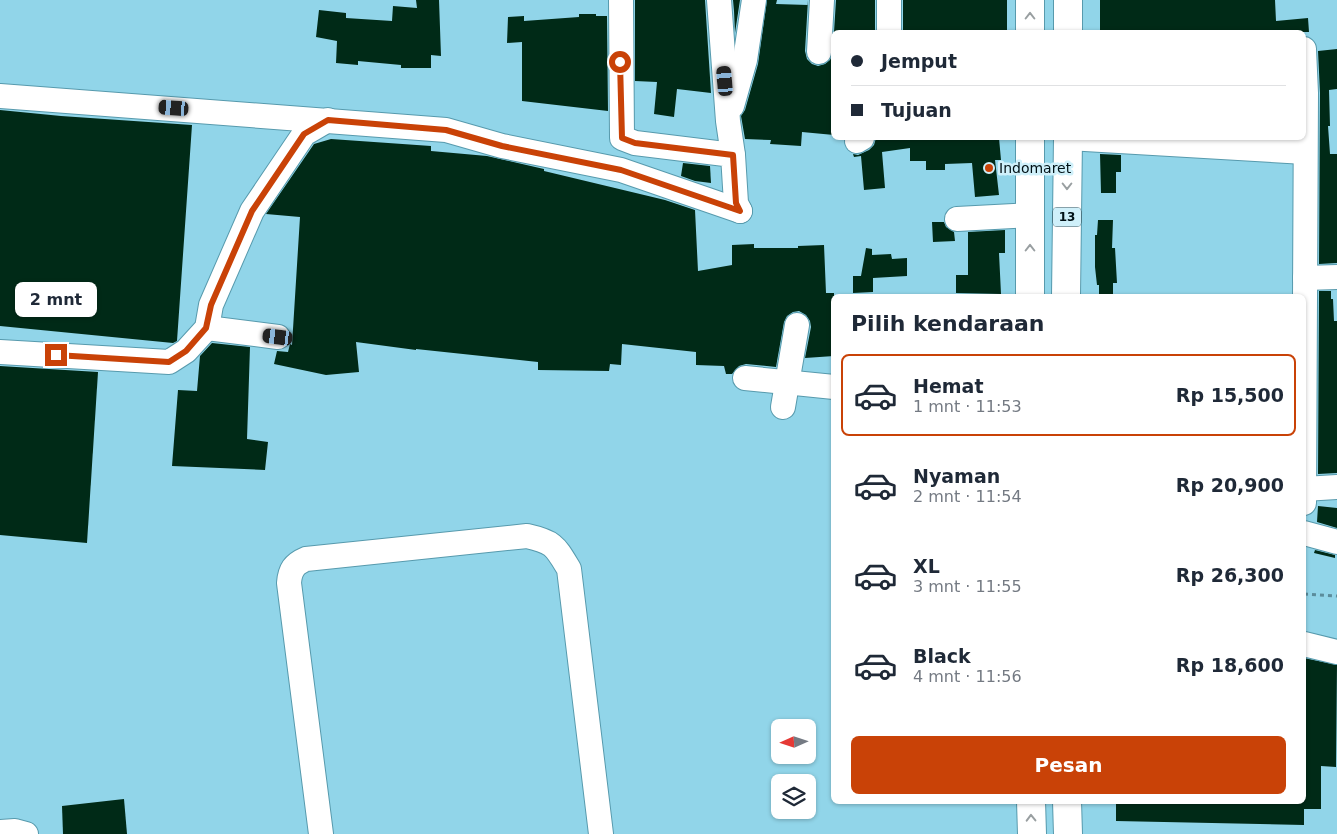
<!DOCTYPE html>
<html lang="id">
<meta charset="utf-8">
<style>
:root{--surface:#fff;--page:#f2f2f3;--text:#1f2937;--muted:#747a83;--line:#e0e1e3;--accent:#c94207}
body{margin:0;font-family:"DejaVu Sans",sans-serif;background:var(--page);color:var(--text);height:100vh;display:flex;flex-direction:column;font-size:19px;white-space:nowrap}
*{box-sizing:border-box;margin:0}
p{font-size:16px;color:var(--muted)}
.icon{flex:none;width:28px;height:28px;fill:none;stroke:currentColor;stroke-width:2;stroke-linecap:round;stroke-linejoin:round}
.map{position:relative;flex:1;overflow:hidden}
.details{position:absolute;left:831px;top:294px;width:475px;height:510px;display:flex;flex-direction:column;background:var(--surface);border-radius:8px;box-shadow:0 1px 4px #0004}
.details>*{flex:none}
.hud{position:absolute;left:831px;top:30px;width:475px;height:110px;border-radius:8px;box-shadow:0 1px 4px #0004;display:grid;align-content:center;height:110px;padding:0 20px;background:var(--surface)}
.needle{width:32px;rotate:267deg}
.tools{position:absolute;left:771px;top:719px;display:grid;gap:10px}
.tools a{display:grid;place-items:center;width:45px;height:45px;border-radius:8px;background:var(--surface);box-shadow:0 1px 4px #0004;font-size:25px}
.end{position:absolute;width:22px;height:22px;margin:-11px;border:6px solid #c94207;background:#fff;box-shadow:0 0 0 2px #fff}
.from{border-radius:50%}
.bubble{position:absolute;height:35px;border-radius:8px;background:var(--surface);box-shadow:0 1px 4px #0004;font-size:16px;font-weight:800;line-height:35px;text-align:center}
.car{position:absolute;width:15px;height:30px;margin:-15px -8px;border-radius:6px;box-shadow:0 0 4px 1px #0007;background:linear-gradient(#222 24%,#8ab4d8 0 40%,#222 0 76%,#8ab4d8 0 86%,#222 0)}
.hud b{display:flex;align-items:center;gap:18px;height:48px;font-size:19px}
.hud b+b{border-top:1px solid var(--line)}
.hud i{width:12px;height:12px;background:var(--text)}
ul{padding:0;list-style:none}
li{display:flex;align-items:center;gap:15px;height:82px;margin:0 10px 8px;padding:0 10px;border:2px solid transparent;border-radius:8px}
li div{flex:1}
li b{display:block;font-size:19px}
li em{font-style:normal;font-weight:800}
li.selected{border-color:var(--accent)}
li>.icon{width:45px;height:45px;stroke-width:1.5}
h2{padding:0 20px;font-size:22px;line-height:60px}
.primary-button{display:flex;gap:10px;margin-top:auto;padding:10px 20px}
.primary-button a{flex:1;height:58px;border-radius:8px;background:var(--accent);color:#fff;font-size:20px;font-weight:800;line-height:58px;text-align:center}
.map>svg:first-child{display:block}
.building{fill:#002a17}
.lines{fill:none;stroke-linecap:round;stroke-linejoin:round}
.minor-casing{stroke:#579aad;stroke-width:26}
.highway-casing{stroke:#579aad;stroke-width:30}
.path{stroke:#5b8c9b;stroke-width:3;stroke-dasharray:4 4;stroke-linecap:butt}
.minor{stroke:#fff;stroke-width:24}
.highway{stroke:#fff;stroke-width:28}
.oneway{stroke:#999fa1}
.route{stroke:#c94207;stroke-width:6}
.poi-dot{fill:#c94207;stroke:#cff0fa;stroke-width:2}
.labels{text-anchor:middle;stroke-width:5;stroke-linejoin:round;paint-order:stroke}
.shield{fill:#cff0fa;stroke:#3e535a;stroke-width:1}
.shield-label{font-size:12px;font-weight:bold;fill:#001015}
.poi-label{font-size:14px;fill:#001015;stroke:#cff0fa;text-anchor:start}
</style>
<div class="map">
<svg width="1337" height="834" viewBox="0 0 1337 834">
<rect width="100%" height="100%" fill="#91d5e9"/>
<g class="building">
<path d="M416 0H439L441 56 431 55V68H401V65L358 61V65L336 63 337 41 316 37 319 10 346 13V18L392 21 393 6 417 8Z"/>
<path d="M635 0H705L711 93 677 89 674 117 654 114 657 82 635 81Z"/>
<path d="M733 0H740L735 33 734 11Z"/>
<path d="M767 0H777L776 4 808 5V0L805 51 807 59 812 64 818 66 825 64 830 60 833 53 834 35V135L802 132 801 146 770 144 771 140 745 139 741 116 745 110 758 64Z"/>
<path d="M836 0H875V32H834Z"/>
<rect x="903" y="0" width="104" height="32"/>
<path d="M1100 0H1275L1276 21 1308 18 1309 32H1100Z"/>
<path d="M579 14H596V16H607L608 111 522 101V42L507 43 508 17 524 16V21L579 17Z"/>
<path d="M1337 49V89L1329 90 1330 126H1328L1330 154H1337V263L1319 264 1320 93 1318 51Z"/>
<path d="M0 110 61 116 192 125 177 341 173 343 0 326Z"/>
<path d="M876 138H999L1001 160H995L999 195 975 197 972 163 945 164V170H926V161H910V148L882 152 885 188 864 190 861 156 854 157 853 154 858 155 869 150 874 145Z"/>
<path d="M331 139 431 146V151L487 156 544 169V171L665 200 695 210 698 271 732 265V245L754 244V248H798V246L824 245 826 293H834V356L805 358 811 327 810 321 806 315 799 311 793 312 787 316 784 322 776 367 746 364 739 366 732 374H726L724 366 696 365V352L622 344 621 365 610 364 609 371 538 370V362L416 349V350L356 342 359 372 326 375 274 364 277 351 288 352 290 344 292 345 300 217 266 214 314 144Z"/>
<path d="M1100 154 1121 155V172H1116V193H1101Z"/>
<path d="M683 163 710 166 711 183 695 181 681 176Z"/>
<path d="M1098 220H1113L1112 248H1115L1117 283H1113V296H1099V285H1097L1095 267V235H1097Z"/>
<path d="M932 222H944L946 227 954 232 955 241 933 242Z"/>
<path d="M1005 230V253H999L1001 294 956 293V275H968V232Z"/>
<path d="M866 248 872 249V255L891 254 892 259 907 258V276L873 278V292L853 293V276H861Z"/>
<path d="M1319 291H1331V299H1333L1334 321H1337V473L1318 474Z"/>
<path d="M212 343 250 347 247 439 268 442 265 470 172 466 178 390 197 391 200 356Z"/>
<path d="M0 366 98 372 87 543 0 535Z"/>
<path d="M1318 506 1337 508V528L1317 522Z"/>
<path d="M1315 550 1335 555V558L1314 553Z"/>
<path d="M1304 658 1337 665 1336 767 1321 766V809H1304V825L1116 821V801H1304L1306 738H1304Z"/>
<path d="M124 799 127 834H63L62 806Z"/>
</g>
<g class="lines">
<g class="minor-casing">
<g id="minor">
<path d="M621 0 622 138 635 143 733 155 736 203 740 211"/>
<path d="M719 0 728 121 733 155"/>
<path d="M889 0V32"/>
<path d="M1304 49 1306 93 1304 503"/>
<path d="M819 52 822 0"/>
<path d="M0 96 446 130 502 146 621 170 740 211"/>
<path d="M732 106 745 60 754 0"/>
<path d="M1068 138 1305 152"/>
<path d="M857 141 862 138"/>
<path d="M957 219 1030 215"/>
<path d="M1305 278 1337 277"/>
<path d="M207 328 278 337"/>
<path d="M0 352 169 362 186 351 207 328 211 305 252 211 304 134 328 120"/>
<path d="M745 378 834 387"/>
<path d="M783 407 797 325"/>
<path d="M1304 489 1337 487"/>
<path d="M1304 533 1337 542"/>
<path d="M1304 644 1337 652"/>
<path d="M0 832 15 831 26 834"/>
<path d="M321 834 289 583C290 570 294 564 306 559L527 536C554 542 555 546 569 569L601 834"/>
</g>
</g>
<g class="highway-casing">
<g id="highway">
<path d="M1030 32V0"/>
<path d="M1068 32V0"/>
<path d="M1030 296V138"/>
<path d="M1066 296 1068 138"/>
<path d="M1031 801 1032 834"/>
<path d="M1067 801 1068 834"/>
</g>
</g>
<path class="path" d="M1304 594 1337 596"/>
<use href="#minor" class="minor"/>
<use href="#highway" class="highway"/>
</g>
<defs><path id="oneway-chevron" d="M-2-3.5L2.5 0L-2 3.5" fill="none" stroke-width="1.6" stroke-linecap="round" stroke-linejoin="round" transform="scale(1.25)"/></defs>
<g class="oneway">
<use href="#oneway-chevron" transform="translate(1030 16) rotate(-90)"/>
<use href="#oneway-chevron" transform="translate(1067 186) rotate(90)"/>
<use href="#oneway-chevron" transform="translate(1030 248) rotate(-90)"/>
<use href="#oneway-chevron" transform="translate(1031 818) rotate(-91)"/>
</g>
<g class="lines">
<path class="route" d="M56 355 169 362 186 351 206 328 211 305 252 211 304 134 328 120 446 130 502 146 621 170 740 211 736 203 733 155 635 143 622 138 620 62"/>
</g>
<circle class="poi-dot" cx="989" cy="168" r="5"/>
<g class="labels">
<rect class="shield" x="1053" y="207.5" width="28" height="19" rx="4"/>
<g class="shield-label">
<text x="1067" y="221">13</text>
</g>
<g class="poi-label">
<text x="999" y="173">Indomaret</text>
</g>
</g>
</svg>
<div class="tools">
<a><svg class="needle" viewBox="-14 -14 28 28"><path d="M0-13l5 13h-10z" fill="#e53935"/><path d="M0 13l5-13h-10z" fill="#747a83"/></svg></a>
<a><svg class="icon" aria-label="layers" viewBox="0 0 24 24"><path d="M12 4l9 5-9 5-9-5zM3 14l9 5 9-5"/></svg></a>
</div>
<i class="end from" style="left:620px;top:62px"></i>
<i class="end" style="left:56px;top:355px"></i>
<div class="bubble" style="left:15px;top:282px;width:82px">2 mnt</div>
<i class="car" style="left:725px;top:81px;rotate:355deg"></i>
<i class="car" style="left:174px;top:108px;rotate:274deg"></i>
<i class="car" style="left:278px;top:337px;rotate:277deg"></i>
<div class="hud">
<b><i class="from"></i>Jemput</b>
<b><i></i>Tujuan</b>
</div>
<section class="details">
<h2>Pilih kendaraan</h2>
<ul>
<li class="selected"><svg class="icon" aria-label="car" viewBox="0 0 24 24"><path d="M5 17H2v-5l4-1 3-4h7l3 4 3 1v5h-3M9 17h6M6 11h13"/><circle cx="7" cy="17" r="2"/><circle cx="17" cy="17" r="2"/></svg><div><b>Hemat</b><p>1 mnt · 11:53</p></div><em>Rp 15,500</em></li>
<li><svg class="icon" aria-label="car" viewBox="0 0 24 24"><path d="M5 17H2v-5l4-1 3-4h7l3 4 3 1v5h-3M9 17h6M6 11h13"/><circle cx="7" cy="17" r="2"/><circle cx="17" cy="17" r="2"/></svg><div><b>Nyaman</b><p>2 mnt · 11:54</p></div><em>Rp 20,900</em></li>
<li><svg class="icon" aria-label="car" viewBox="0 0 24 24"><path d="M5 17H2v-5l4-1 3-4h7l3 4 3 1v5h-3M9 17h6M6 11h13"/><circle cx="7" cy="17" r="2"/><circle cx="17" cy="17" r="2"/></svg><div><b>XL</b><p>3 mnt · 11:55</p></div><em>Rp 26,300</em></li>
<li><svg class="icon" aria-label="car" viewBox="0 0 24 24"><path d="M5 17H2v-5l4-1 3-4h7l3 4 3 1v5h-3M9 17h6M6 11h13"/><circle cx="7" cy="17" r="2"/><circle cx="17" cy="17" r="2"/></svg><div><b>Black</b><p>4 mnt · 11:56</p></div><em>Rp 18,600</em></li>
</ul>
<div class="primary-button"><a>Pesan</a></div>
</section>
</div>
